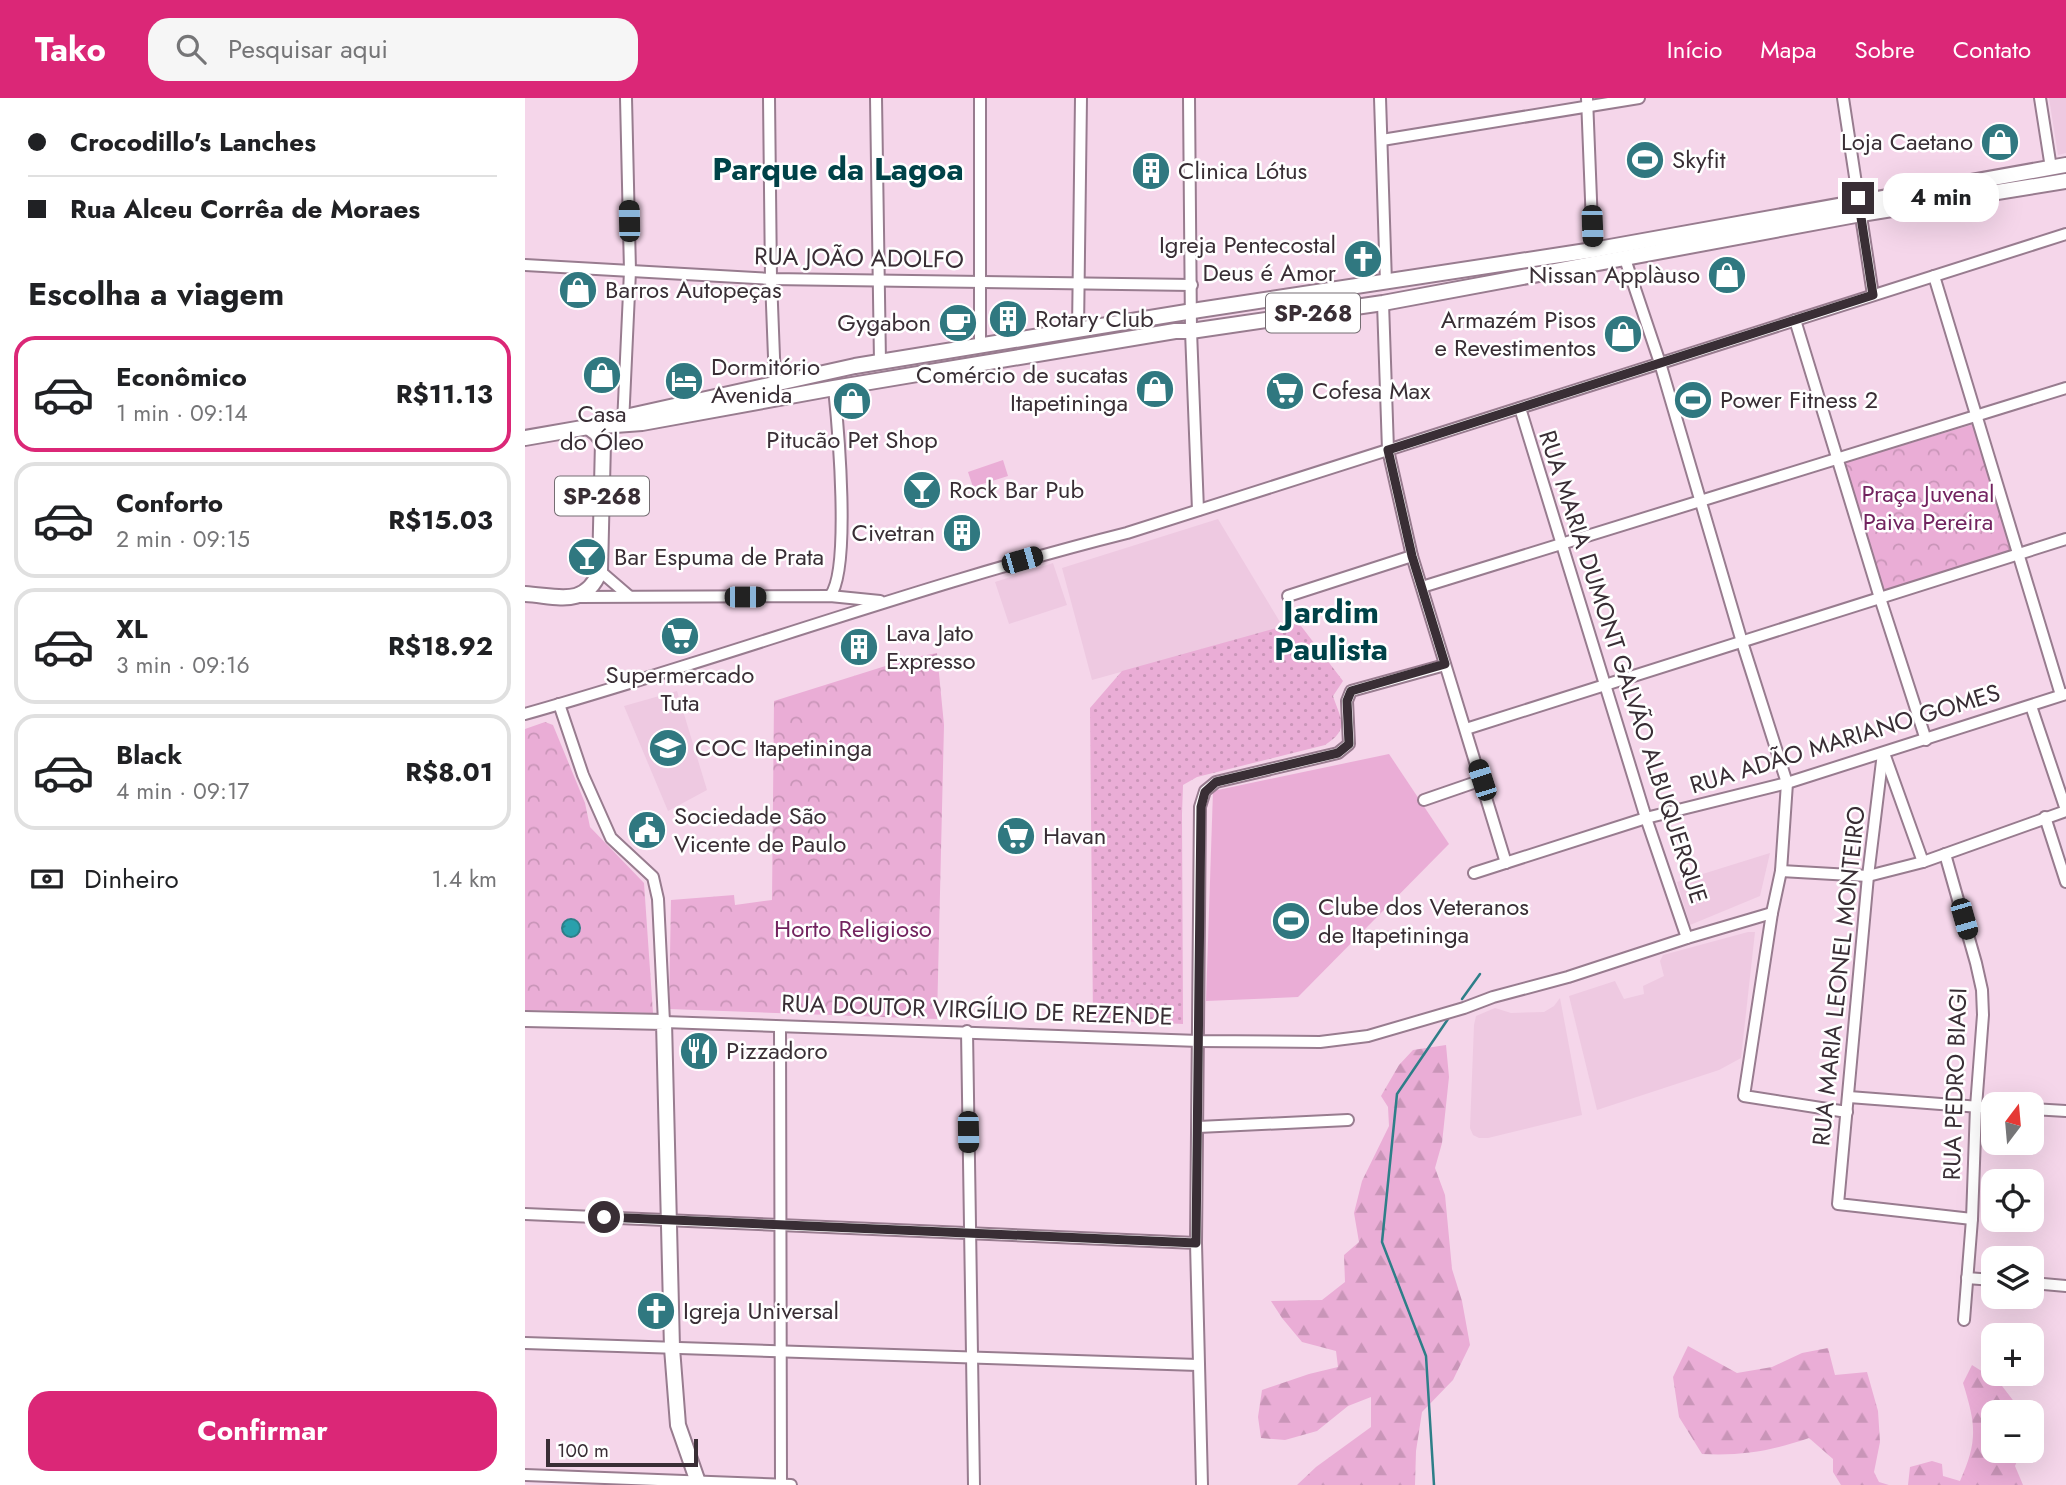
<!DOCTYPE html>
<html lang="pt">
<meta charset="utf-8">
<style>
:root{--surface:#fff;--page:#f6f6f6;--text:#202124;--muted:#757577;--line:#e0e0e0;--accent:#db2777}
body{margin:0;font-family:Jost,sans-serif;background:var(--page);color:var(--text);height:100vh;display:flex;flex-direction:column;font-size:26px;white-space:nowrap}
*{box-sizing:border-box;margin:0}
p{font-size:23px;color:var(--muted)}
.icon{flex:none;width:38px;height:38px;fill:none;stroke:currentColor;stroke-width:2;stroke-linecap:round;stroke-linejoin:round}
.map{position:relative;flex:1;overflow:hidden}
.details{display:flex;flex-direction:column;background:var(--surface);width:525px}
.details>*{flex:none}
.top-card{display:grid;align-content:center;height:154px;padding:0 28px;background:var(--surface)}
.needle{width:46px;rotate:16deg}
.controls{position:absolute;left:1456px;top:994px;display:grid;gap:14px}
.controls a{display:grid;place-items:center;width:63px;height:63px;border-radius:14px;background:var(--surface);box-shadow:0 7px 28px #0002;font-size:35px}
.scale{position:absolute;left:21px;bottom:18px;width:152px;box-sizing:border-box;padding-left:7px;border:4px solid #392e35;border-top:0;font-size:19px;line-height:24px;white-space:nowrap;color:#392e35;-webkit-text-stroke:5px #fff;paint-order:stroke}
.end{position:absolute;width:32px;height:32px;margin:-16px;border:9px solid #392e35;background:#fff;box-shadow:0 0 0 4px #fff}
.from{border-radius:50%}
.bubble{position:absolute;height:49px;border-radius:21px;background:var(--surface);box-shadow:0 7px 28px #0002;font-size:23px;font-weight:700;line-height:49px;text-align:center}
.car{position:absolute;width:21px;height:42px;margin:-21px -10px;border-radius:9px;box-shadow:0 0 5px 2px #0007;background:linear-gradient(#222 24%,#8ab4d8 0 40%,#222 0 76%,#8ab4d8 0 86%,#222 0)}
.top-card b{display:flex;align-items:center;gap:24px;height:66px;font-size:26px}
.top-card b+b{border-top:2px solid var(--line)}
.top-card i{width:18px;height:18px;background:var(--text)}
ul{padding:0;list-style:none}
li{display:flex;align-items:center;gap:21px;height:116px;margin:0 14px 10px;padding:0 14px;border:4px solid var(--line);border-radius:21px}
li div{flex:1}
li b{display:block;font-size:26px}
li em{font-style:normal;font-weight:700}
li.on{border-color:var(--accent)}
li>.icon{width:63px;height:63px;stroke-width:1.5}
h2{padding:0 28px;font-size:32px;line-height:84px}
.pay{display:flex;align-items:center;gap:18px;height:77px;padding:0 28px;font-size:26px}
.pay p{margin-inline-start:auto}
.button{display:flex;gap:14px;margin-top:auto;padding:14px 28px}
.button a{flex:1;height:80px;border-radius:21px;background:var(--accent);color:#fff;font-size:28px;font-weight:700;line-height:80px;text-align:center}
header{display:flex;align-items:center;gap:42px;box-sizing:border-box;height:98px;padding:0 35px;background:var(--accent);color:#fff}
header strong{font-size:33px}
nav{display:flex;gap:38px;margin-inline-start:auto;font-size:24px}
.search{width:490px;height:63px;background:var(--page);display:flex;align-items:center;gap:18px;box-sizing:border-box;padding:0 24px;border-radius:21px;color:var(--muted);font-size:26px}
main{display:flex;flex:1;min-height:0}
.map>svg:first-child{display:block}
.built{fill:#eec9e1}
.grass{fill:url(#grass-dots)}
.forest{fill:url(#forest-firs)}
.park{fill:url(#park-crowns)}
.garden{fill:#eaadd6}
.water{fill:url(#water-ripples);stroke:#2e7e88;stroke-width:2}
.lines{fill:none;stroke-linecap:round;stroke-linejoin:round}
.stream{stroke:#2e7e88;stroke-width:2.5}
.minor-casing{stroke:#987c8f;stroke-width:14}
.major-casing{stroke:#987c8f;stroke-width:18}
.minor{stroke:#fff;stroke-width:10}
.major{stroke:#fff;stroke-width:14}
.route{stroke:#392e35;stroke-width:9}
.labels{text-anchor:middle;stroke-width:5;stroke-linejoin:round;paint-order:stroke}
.shield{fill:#fff;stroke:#746d72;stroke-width:2}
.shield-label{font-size:23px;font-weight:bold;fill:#392e35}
.poi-label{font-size:24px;fill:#392e35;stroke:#fff;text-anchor:start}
.street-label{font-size:24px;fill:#392e35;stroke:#fff}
.park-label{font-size:24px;fill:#72235f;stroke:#fff}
.district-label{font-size:32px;font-weight:bold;fill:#004248;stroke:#fff}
</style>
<header>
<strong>Tako</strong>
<div class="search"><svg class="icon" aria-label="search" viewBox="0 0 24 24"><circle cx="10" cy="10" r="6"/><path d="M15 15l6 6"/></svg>Pesquisar aqui</div>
<nav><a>Início</a><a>Mapa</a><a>Sobre</a><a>Contato</a></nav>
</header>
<main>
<section class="details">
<div class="top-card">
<b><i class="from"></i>Crocodillo's Lanches</b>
<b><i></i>Rua Alceu Corrêa de Moraes</b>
</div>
<h2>Escolha a viagem</h2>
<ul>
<li class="on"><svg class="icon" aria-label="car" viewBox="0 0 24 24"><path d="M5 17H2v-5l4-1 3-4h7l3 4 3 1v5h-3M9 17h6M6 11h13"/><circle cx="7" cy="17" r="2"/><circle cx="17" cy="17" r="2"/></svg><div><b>Econômico</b><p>1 min · 09:14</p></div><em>R$11.13</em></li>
<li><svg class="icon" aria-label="car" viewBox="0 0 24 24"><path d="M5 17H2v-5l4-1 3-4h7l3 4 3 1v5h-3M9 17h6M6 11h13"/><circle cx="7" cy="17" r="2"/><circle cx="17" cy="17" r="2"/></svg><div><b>Conforto</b><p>2 min · 09:15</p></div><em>R$15.03</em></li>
<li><svg class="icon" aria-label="car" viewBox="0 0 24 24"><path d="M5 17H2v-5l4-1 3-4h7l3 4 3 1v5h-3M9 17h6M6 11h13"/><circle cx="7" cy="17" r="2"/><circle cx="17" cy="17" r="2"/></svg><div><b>XL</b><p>3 min · 09:16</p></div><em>R$18.92</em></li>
<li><svg class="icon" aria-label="car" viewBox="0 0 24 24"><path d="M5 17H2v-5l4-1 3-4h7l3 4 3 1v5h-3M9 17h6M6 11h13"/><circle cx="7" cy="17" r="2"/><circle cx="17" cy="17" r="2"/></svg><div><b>Black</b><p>4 min · 09:17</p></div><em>R$8.01</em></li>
</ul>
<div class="pay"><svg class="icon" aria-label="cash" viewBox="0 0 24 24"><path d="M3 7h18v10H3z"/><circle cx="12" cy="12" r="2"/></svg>Dinheiro<p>1.4 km</p></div>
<div class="button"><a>Confirmar</a></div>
</section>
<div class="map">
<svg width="1541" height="1387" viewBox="0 0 1541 1387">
<defs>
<pattern id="grass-dots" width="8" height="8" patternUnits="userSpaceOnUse" patternTransform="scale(1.75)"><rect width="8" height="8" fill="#eaadd6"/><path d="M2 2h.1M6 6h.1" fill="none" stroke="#c995b8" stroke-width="1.8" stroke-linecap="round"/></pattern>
<pattern id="forest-firs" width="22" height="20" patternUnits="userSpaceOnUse" patternTransform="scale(1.75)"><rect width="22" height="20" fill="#eaadd6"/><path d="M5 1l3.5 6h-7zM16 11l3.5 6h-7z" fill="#c995b8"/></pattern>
<pattern id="park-crowns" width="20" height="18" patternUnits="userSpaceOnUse" patternTransform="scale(1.75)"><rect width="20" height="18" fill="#eaadd6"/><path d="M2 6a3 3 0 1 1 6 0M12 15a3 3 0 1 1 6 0" fill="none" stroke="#c995b8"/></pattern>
<pattern id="water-ripples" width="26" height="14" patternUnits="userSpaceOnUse" patternTransform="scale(1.75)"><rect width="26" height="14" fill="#29a0ac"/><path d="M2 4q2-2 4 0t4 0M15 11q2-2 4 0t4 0" fill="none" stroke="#24838d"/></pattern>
</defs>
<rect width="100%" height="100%" fill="#f5d6ea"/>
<g class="built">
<path d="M1524 0H1541V55L1533 57Z"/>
<path d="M693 421 758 529 567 582 537 470Z"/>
<path d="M528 465 542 507 484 526 470 484Z"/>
<path d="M152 593 182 692 143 713 99 608Z"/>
<path d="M1245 755 1235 798 1165 827 1152 784Z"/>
<path d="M1223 834H1230L1216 960 1194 972 1072 1012 1044 898 1090 883 1099 901 1119 896 1118 888 1139 878 1135 863 1138 857Z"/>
<path d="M1035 900 1057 1017 963 1040H954L948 1037 945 1030 949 927 951 918 970 910 986 915 1019 914 1029 908Z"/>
</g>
<path class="grass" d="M773 524 818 583 808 598C816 622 825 631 800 647L672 679 658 687 657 716 658 926 568 922 565 610 597 573Z"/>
<g class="forest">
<path d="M921 947 924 979 917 1045 910 1070 920 1097 927 1171 937 1203 945 1247 928 1282 897 1314 891 1353 890 1387H772L791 1369 846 1329V1299L823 1308 792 1333 760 1342 736 1340 733 1319 737 1292 784 1276 813 1269 811 1253 777 1244 757 1220 746 1203 797 1202 820 1184 819 1157 834 1144 829 1115 837 1083 864 1028 863 1009 856 998 874 967 888 952Z"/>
<path d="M1163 1248 1212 1275 1247 1269 1277 1255 1303 1250 1310 1277 1342 1274 1353 1313 1355 1344 1349 1374 1354 1384 1364 1387H1316L1308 1374V1361L1284 1340C1246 1353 1217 1358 1177 1356L1154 1319 1148 1279Z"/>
<path d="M1447 1267 1474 1284 1497 1314H1468V1353H1496L1490 1368 1498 1387H1383L1385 1369 1407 1363 1417 1366 1418 1378 1435 1383C1453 1343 1451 1327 1438 1285Z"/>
</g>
<g class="park">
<path d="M1449 326 1488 453 1358 494 1318 365Z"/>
<path d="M412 555 419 627 412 921 144 911 146 802 209 797 210 807 247 802 249 603 386 560Z"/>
<path d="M20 624 28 627 60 705 65 729 119 785 128 915 0 912V631Z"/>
</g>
<g class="garden">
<path d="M478 362 483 378 448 389 443 374Z"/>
<path d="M864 656 924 746 773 899 681 903 688 693Z"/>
</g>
<circle class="water" cx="46" cy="830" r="9"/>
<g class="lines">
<g class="stream">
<path d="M937 901 955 876"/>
<path d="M909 1387 901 1258 857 1144 872 996 923 921"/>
</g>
<g class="minor-casing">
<g id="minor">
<path d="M244 0 246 181 250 285"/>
<path d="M351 0 355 264"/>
<path d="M455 0V249"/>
<path d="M664 0 666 233 673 412"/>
<path d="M855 0 861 185"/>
<path d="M1062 0 1068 152"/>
<path d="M1318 0 1348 197"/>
<path d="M1515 0 1526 70"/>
<path d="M857 42 1114 0"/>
<path d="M1100 161 1135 265 1217 544 1262 685 1256 773 1247 815 1219 998 1322 1014"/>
<path d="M0 167 246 181 667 187"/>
<path d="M1409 178 1536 597"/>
<path d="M858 205 863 352 887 458 981 765"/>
<path d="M1270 222 1355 500 1401 642"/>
<path d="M553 232 556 0"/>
<path d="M995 310 1121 720 1162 840"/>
<path d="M98 326 105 173 101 0"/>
<path d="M75 473 104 498"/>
<path d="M897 489 1541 290"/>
<path d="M305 498C326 472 313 328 309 290"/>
<path d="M763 498 887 458"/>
<path d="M53 499 305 498 355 503"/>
<path d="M34 606 58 677 86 740 128 779 133 801 139 924 674 943 795 944 843 938 939 910 968 899 1043 879 1162 840 1247 815"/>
<path d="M1506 608 1541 712"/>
<path d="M0 616C202 559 398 486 602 435L1541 136"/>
<path d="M941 631 1541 441"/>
<path d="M1358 655 1343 778 1313 1106 1447 1121"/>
<path d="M1360 658 1398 764"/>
<path d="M899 702 957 682"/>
<path d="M1520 719 1541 784"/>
<path d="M1420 756 1451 865 1457 892 1458 917 1451 1009 1447 1121 1439 1222"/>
<path d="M1256 773 1343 778 1398 764 1541 713"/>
<path d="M949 775 1121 720 1262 685 1541 596"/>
<path d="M255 929 256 1387"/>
<path d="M442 933 449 1387"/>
<path d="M1324 999 1468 1010"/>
<path d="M1507 1011 1541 1013"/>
<path d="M673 1029 823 1022"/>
<path d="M0 1116 671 1145"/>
<path d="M1442 1180 1468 1182"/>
<path d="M1507 1185 1541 1188"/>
<path d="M0 1245 673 1267"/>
<path d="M0 1377 266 1387"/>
<path d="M677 1387 671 1145 675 709 680 693 691 684 813 655 824 646 822 603 826 593 920 567"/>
</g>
</g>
<g class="major-casing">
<g id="major">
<path d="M91 321 330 268 674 212 1068 152 1541 67"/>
<path d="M0 340 63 329 117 325 309 290 650 233H666L858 205 1336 116 1541 83"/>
<path d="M0 496C33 498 60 510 75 473L78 344 71 335 63 329"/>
<path d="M0 921 139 924 147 1250 153 1327 174 1387"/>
</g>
</g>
<use href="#minor" class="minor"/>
<use href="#major" class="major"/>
</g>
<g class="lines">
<path class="route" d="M79 1119 671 1145 676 709 680 694 691 684 813 655 824 646 822 603 826 593 920 566 887 458 863 352 1348 197 1333 100"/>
</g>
<defs>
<g id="shop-disc" transform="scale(2.0125)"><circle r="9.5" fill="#307880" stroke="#fff"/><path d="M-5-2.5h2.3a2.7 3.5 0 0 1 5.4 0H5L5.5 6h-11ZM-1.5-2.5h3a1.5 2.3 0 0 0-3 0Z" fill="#fff"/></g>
<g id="stadium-disc" transform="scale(2.0125)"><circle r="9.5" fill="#307880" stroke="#fff"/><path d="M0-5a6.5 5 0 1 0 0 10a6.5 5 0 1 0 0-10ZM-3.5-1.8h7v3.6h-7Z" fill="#fff"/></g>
<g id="building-disc" transform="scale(2.0125)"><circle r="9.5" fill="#307880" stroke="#fff"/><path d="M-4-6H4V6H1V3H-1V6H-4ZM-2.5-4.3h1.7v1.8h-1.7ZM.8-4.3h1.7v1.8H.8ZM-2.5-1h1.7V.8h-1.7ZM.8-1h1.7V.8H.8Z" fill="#fff"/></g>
<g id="church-disc" transform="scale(2.0125)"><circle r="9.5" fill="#307880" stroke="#fff"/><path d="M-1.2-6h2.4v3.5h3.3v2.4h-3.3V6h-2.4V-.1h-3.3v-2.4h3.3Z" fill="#fff"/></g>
<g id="cafe-disc" transform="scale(2.0125)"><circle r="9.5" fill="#307880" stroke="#fff"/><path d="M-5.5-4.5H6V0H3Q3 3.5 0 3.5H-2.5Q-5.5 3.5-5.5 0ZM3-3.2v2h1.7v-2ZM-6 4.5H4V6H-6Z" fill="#fff"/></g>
<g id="hotel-disc" transform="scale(2.0125)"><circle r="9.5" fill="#307880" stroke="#fff"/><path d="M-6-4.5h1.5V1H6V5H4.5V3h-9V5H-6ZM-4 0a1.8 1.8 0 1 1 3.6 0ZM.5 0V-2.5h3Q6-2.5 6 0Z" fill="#fff"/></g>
<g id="supermarket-disc" transform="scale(2.0125)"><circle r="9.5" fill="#307880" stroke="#fff"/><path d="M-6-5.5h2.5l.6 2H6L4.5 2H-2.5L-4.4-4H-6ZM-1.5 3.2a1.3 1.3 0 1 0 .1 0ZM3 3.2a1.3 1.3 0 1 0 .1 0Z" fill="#fff"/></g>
<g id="bar-disc" transform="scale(2.0125)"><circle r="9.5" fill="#307880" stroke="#fff"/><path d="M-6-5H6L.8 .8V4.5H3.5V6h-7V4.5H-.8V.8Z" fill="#fff"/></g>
<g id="school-disc" transform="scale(2.0125)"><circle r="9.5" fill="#307880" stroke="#fff"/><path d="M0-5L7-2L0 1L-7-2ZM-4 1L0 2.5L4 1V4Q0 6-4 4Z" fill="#fff"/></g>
<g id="civic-disc" transform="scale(2.0125)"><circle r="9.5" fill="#307880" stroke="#fff"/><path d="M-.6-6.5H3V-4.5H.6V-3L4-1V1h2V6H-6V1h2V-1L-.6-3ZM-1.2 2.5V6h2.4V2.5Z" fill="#fff"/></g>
<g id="restaurant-disc" transform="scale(2.0125)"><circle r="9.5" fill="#307880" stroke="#fff"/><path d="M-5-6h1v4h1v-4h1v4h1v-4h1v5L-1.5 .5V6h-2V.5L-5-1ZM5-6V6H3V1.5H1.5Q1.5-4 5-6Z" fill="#fff"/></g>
</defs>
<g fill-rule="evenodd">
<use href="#shop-disc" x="1475" y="44"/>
<use href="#stadium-disc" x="1120" y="62"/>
<use href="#building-disc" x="626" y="73"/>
<use href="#church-disc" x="838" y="161"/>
<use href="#shop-disc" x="1202" y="177"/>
<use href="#shop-disc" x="53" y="192"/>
<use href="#building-disc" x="483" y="221"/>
<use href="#cafe-disc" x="433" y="225"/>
<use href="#shop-disc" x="1098" y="236"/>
<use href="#shop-disc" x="77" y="277"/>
<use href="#hotel-disc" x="159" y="283"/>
<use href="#shop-disc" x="630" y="291"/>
<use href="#supermarket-disc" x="760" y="293"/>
<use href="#stadium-disc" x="1168" y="302"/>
<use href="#shop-disc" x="327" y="303"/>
<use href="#bar-disc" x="397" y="392"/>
<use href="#building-disc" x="437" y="435"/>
<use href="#bar-disc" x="62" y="459"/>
<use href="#supermarket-disc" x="155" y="538"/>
<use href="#building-disc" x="334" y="549"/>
<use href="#school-disc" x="143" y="650"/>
<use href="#civic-disc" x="122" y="732"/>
<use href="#supermarket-disc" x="491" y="738"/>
<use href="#stadium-disc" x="766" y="823"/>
<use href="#restaurant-disc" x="174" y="953"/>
<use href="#church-disc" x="131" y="1213"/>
</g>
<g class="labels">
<g class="shield">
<rect x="741" y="195.5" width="94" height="39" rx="5"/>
<rect x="30" y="378.5" width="94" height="39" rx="5"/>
</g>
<g class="shield-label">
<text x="788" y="223">SP-268</text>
<text x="77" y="406">SP-268</text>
</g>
<g class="poi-label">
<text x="1448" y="52" text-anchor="end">Loja Caetano</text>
<text x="1147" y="70">Skyfit</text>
<text x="653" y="81">Clinica Lótus</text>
<text x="811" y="155" text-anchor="end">Igreja Pentecostal<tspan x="811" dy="28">Deus é Amor</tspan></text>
<text x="1175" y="185" text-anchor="end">Nissan Applàuso</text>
<text x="80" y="200">Barros Autopeças</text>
<text x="510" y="229">Rotary Club</text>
<text x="1071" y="230" text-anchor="end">Armazém Pisos<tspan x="1071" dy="28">e Revestimentos</tspan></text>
<text x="406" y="233" text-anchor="end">Gygabon</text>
<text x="186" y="277">Dormitório<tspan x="186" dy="28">Avenida</tspan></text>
<text x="603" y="285" text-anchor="end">Comércio de sucatas<tspan x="603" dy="28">Itapetininga</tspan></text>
<text x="787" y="301">Cofesa Max</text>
<text x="1195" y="310">Power Fitness 2</text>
<text x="77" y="324" text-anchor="middle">Casa<tspan x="77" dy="28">do Óleo</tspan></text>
<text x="327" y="350" text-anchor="middle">Pitucão Pet Shop</text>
<text x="424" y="400">Rock Bar Pub</text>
<text x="410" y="443" text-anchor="end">Civetran</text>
<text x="89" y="467">Bar Espuma de Prata</text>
<text x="361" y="543">Lava Jato<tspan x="361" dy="28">Expresso</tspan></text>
<text x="155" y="585" text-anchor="middle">Supermercado<tspan x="155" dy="28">Tuta</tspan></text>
<text x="170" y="658">COC Itapetininga</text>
<text x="149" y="726">Sociedade São<tspan x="149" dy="28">Vicente de Paulo</tspan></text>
<text x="518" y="746">Havan</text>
<text x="793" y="817">Clube dos Veteranos<tspan x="793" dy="28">de Itapetininga</tspan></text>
<text x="201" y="961">Pizzadoro</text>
<text x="158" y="1221">Igreja Universal</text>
</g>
<g class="street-label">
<text transform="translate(334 160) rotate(1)" y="8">RUA JOÃO ADOLFO</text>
<text transform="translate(1098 569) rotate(72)" y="8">RUA MARIA DUMONT GALVÃO ALBUQUERQUE</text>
<text transform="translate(1320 641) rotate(-17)" y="8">RUA ADÃO MARIANO GOMES</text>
<text transform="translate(1314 878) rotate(-84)" y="8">RUA MARIA LEONEL MONTEIRO</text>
<text transform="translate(452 912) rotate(2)" y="8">RUA DOUTOR VIRGÍLIO DE REZENDE</text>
<text transform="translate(1430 986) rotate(-88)" y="8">RUA PEDRO BIAGI</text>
</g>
<g class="park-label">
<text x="1403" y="404">Praça Juvenal<tspan x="1403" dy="28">Paiva Pereira</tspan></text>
<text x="328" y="839">Horto Religioso</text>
</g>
<g class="district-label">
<text x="313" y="82">Parque da Lagoa</text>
<text x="806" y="525">Jardim<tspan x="806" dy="37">Paulista</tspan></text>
</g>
</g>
</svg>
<div class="controls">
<a><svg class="needle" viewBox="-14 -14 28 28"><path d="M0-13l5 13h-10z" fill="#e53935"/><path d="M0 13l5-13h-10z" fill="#757577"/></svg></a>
<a><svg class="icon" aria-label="locate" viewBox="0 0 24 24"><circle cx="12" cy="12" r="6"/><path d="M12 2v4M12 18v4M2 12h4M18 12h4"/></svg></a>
<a><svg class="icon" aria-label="layers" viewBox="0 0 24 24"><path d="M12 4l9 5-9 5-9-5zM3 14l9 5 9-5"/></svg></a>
<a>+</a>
<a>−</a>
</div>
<div class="scale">100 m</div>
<i class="end from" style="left:79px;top:1119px"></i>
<i class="end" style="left:1333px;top:100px"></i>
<div class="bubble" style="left:1358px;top:75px;width:116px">4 min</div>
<i class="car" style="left:104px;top:123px;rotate:359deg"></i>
<i class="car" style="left:1067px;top:128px;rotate:178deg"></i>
<i class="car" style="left:497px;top:462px;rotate:74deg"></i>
<i class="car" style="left:220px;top:499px;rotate:90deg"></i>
<i class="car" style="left:957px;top:682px;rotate:342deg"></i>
<i class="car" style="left:1439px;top:821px;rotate:164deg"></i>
<i class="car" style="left:443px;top:1034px;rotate:179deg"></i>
</div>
</main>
